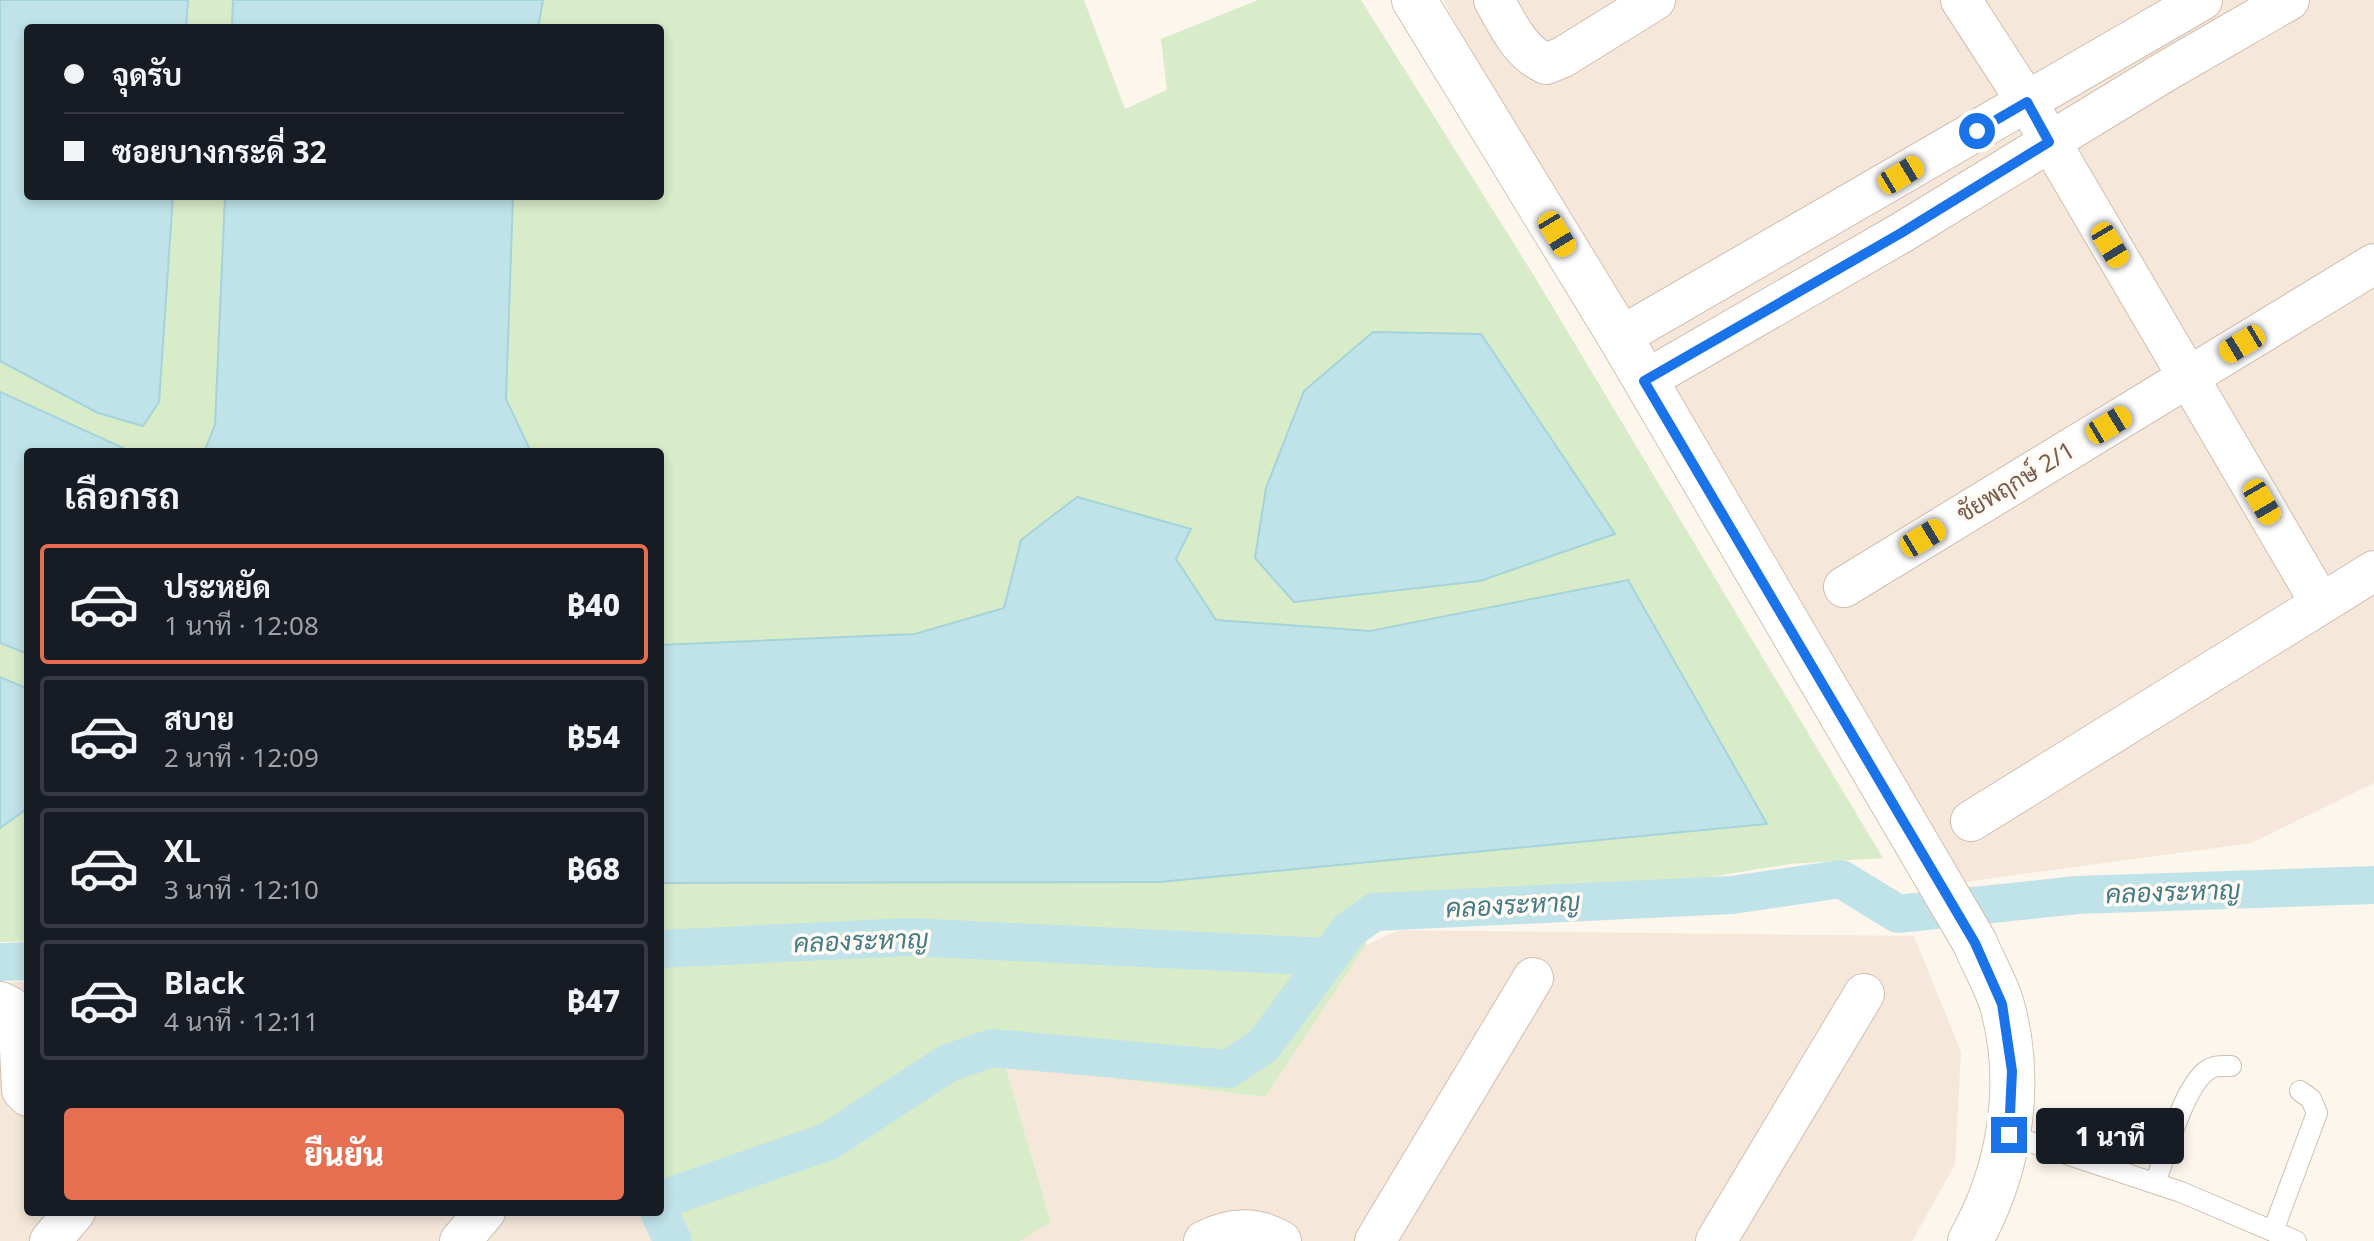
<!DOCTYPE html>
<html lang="th">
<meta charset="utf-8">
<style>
:root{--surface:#171b24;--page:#20242c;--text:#f1f3f6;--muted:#9ea1a6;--line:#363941;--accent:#e76f51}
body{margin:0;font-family:"Noto Sans",Sarabun,sans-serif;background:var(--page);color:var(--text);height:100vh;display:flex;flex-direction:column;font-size:30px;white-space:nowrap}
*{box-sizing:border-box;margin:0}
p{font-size:26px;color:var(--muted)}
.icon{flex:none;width:44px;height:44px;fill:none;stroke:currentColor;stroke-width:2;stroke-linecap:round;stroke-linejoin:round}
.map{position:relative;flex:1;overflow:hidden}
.side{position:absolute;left:24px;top:448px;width:640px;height:768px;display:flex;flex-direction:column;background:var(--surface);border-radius:8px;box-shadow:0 4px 12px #0003}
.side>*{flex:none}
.hud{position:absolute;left:24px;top:24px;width:640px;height:176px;border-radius:8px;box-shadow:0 4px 12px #0003;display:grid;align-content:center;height:176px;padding:0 40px;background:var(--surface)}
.end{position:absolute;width:36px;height:36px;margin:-18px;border:10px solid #1a73e8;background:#fff;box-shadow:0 0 0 4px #fff}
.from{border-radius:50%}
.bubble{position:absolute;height:56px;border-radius:8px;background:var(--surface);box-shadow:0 4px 12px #0003;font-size:26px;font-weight:800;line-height:56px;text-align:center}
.car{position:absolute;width:24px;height:48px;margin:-24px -12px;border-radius:10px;box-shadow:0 0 6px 2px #0007;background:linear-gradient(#f5c518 24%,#345 0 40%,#f5c518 0 76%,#345 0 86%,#f5c518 0)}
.hud b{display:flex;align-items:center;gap:28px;height:76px;font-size:30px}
.hud b+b{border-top:2px solid var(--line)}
.hud i{width:20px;height:20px;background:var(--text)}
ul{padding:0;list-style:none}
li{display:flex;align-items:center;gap:24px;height:120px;margin:0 16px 12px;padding:0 24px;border:4px solid var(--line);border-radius:8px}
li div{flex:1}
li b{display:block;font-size:30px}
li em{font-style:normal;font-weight:800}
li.selected{border-color:var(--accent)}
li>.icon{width:72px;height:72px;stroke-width:1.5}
h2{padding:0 40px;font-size:36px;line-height:96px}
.primary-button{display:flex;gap:16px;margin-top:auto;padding:16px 40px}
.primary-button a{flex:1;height:92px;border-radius:8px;background:var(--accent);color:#fff;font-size:32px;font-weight:800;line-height:92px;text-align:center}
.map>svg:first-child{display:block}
.residential{fill:#f5e8da}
.green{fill:#d8ecc9}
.water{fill:#bfe3e8;stroke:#a5d3da;stroke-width:2}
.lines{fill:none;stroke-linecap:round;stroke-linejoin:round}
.canal{stroke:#bfe3e8;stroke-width:38}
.lane-casing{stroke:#d1beb0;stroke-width:22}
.street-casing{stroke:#d1beb0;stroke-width:42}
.secondary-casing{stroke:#d6c0b0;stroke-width:46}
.lane{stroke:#fff;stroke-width:20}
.street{stroke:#fff;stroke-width:40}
.secondary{stroke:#fff;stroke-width:44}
.route{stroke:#1a73e8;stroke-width:10}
.labels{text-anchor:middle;stroke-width:7;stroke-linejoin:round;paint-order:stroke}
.street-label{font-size:24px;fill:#7a5c4d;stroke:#fffaf3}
.water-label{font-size:26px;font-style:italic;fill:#437c86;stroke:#fffaf3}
</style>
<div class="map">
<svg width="2374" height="1241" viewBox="0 0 2374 1241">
<rect width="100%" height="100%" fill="#fdf6ec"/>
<g class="residential">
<path d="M1443 0H2374V783L2252 843 1957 883 1593 277Z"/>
<path d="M1400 930 1914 936 1961 1052 1955 1165 1912 1241H1020L1051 1221 1005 1065 1265 1097 1366 945Z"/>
<path d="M0 982H28V1212H642L654 1241H0Z"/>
</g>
<g class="green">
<path d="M188 0H233L232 28H186Z"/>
<path d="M543 0H1084L1125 109 1167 90 1161 39 1258 0H1361L1533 274 1883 858 1790 864 1703 878 1360 898 1366 945 1265 1097 1005 1065 1051 1222 1020 1241H654L642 1212H660V883L1159 882 1766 821 1628 581 1370 631 1216 620 1176 559 1190 530 1021 540 1004 608 915 634 660 645V452H531L506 399 513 196H660V28H538Z"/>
<path d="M173 196H225L215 425 204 452H132L0 392V361L98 413 166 282Z"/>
<path d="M0 643 28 654V689L0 677Z"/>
<path d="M28 808V941L0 942V828Z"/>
</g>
<g class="water">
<path d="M0 0H188L186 28H28V196H173L159 402 143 426 98 413 0 361Z"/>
<path d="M233 0H543L538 28H232Z"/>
<path d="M225 196H513L506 399 531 452H204L215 425Z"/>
<path d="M1373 332 1481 334 1615 534 1480 581 1294 602 1255 558 1266 488 1304 391Z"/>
<path d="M0 392 132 452H28V654L0 643Z"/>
<path d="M1077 497 1191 529 1176 559 1216 620 1370 631 1628 580 1767 824 1159 882 660 883V645L915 634 1004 608 1021 540Z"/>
<path d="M0 677 28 689V808L0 828Z"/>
</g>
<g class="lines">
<g class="canal">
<path d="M660 949 909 937 1329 957 1348 931 1374 912 1732 895 1841 879 1898 914 2077 895 2374 885"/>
<path d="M0 962 28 961"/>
<path d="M660 1200 829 1141 948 1063 992 1048 1228 1069 1264 1045 1329 957"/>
<path d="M659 1212 673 1241"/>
</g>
<g class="lane-casing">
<g id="lane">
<path d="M2009 1135 2181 1192 2296 1241"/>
<path d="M2155 1183C2166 1154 2183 1089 2206 1071 2214 1065 2221 1066 2231 1066"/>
<path d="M2273 1231 2317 1113 2311 1099 2300 1091"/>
</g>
</g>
<g class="street-casing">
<g id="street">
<path d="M1494 0C1508 25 1519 51 1546 64L1563 57 1655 0"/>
<path d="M1961 0 2027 102 2320 602"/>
<path d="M1620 337 2202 0"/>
<path d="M1644 381 1901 233 2166 71 2289 0"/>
<path d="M1844 587 2374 264"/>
<path d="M1971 821 2374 571"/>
<path d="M0 1002 10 1007 19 1028 22 1090 28 1096"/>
<path d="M50 1241 75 1212"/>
<path d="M460 1241 485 1212"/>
<path d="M1204 1241C1230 1228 1256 1226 1281 1241"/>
<path d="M1375 1241 1533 978"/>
<path d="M1716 1241 1864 994"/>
</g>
</g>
<g class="secondary-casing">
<path id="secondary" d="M1414 0 1620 337 1975 943C1983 963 1996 984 2002 1005 2024 1084 2010 1170 1970 1241"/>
</g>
<use href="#lane" class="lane"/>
<use href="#street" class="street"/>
<use href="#secondary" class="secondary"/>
</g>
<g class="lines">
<path class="route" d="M1977 131 2027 102 2049 142 1901 233 1644 381 1975 943 2002 1004 2012 1071 2009 1135"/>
</g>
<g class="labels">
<g class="street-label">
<text transform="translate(2016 482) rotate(-31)" y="8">ชัยพฤกษ์ 2/1</text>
</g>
<g class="water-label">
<text transform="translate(2173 892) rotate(-2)" y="9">คลองระหาญ</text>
<text transform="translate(1513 905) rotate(-3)" y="9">คลองระหาญ</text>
<text transform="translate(861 941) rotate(-2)" y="9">คลองระหาญ</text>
</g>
</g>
</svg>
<i class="end from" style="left:1977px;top:131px"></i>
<i class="end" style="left:2009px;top:1135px"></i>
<div class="bubble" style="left:2036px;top:1108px;width:148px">1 นาที</div>
<i class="car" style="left:1901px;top:175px;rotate:59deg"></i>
<i class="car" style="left:1557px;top:234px;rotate:149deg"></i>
<i class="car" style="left:2110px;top:245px;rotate:149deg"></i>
<i class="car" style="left:2242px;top:344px;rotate:239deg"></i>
<i class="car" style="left:2109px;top:425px;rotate:59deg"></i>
<i class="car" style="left:2262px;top:502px;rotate:150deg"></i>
<i class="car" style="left:1923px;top:538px;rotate:59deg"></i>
<div class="hud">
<b><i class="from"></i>จุดรับ</b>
<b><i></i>ซอยบางกระดี่ 32</b>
</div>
<section class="side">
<h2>เลือกรถ</h2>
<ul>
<li class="selected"><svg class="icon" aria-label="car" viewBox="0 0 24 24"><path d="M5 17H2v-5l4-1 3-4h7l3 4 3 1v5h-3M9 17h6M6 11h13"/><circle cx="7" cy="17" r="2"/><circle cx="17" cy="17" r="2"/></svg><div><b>ประหยัด</b><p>1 นาที · 12:08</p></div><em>฿40</em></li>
<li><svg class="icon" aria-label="car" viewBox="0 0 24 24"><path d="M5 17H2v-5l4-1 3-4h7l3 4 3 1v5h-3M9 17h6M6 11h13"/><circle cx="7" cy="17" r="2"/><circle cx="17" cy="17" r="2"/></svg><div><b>สบาย</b><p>2 นาที · 12:09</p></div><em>฿54</em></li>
<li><svg class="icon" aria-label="car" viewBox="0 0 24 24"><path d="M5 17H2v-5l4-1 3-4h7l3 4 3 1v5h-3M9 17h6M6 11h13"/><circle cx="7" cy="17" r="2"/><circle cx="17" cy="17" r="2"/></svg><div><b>XL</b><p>3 นาที · 12:10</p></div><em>฿68</em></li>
<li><svg class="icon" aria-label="car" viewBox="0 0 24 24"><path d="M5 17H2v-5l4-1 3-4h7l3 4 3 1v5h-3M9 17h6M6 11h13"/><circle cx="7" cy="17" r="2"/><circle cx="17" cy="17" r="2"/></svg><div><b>Black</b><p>4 นาที · 12:11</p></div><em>฿47</em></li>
</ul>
<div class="primary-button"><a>ยืนยัน</a></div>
</section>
</div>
